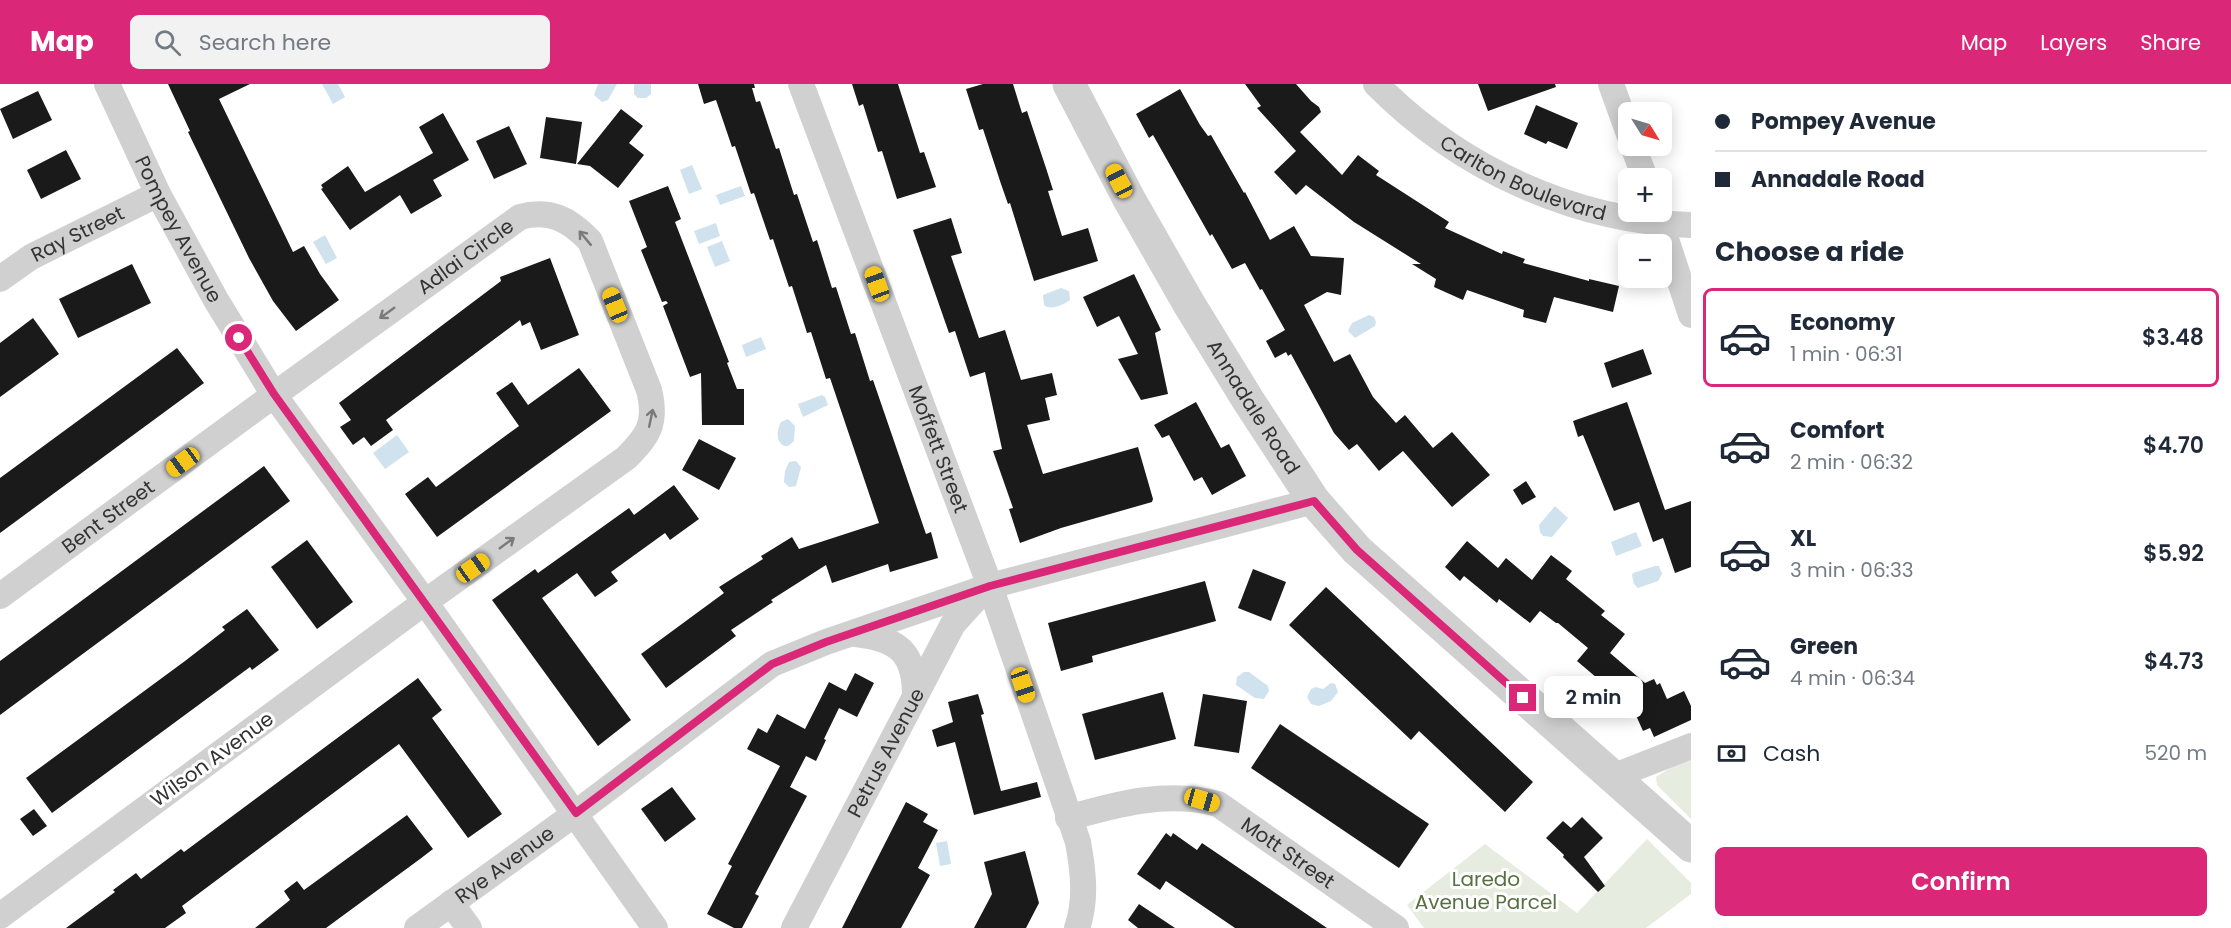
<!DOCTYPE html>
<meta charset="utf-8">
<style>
:root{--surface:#fff;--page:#f2f2f3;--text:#1f2937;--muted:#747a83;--line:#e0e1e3;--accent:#db2777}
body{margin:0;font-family:Poppins,sans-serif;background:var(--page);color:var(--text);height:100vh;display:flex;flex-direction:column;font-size:22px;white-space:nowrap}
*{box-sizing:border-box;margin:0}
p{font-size:20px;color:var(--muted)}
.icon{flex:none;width:33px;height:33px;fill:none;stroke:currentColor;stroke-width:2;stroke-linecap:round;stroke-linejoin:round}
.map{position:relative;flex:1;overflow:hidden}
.details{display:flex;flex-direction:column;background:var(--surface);width:540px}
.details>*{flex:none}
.top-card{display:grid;align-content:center;height:132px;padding:0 24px;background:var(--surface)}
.needle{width:39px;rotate:127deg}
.controls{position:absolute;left:1618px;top:18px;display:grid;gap:12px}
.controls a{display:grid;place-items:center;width:54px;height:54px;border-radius:9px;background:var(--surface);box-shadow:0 3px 15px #0003;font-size:30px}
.end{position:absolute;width:27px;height:27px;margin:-14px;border:8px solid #db2777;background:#fff;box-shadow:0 0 0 3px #fff}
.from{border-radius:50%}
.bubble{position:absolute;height:42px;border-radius:9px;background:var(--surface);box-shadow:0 3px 15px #0003;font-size:20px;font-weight:600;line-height:42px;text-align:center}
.car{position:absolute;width:18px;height:36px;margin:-18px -9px;border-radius:8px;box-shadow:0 0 4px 2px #0007;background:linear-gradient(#f5c518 24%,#345 0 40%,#f5c518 0 76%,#345 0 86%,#f5c518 0)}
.top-card b{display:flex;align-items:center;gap:21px;height:57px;font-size:22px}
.top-card b+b{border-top:2px solid var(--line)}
.top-card i{width:15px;height:15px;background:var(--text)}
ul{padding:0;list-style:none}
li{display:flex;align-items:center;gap:18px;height:99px;margin:0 12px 9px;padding:0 12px;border:3px solid transparent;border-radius:9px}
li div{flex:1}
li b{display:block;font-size:22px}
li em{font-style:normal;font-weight:600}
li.on{border-color:var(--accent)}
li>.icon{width:54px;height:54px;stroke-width:1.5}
h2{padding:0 24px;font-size:27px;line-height:72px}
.pay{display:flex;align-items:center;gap:15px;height:66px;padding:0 24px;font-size:22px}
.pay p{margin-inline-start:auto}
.primary-button{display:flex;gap:12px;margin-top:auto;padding:12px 24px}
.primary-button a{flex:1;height:69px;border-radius:9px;background:var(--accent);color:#fff;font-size:24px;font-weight:600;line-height:69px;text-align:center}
header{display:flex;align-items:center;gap:36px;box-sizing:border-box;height:84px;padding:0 30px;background:var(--accent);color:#fff}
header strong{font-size:28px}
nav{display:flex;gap:33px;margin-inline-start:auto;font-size:21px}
.search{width:420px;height:54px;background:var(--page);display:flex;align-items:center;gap:15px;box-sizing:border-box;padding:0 21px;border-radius:9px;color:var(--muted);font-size:22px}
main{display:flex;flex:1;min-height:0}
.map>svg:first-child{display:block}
.green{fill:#e6ecdf}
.water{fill:#cfe2ee}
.building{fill:#1a1a1a}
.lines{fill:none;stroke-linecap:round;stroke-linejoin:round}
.minor{stroke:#d0d0d0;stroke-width:26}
.tertiary{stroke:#d0d0d0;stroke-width:33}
.oneway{stroke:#7a7a7a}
.route{stroke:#db2777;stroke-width:8}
.labels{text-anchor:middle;stroke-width:6;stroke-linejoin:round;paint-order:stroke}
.street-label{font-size:20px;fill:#333;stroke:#fff}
.park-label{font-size:20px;fill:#56703f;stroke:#fff}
</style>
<header>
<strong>Map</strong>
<div class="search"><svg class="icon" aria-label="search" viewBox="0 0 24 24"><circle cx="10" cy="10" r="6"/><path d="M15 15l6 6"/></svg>Search here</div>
<nav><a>Map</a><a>Layers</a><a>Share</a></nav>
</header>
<main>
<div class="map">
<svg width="1691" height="844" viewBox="0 0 1691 844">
<rect width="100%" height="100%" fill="#fff"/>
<g class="green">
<path d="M1691 675V735L1657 701 1656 693 1670 684Z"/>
<path d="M1647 755 1691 799V810L1646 844H1424L1407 821 1485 760 1577 829Z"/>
</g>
<g class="water">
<path d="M322 0H338L345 13 333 20Z"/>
<path d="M598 0H617L608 16 602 18 594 11Z"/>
<path d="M634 0H651V10L646 14H638L634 10Z"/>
<path d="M692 81 702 105 689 110 680 86Z"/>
<path d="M741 102 745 112 720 121 716 111Z"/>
<path d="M716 139 720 152 699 160 694 147Z"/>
<path d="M325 151 337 174 326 180 313 158Z"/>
<path d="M722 157 730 177 715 183 707 163Z"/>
<path d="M1061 204 1069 207 1070 216C1063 221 1051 227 1044 221L1043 211Z"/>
<path d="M1369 231 1374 233 1376 238 1375 242 1355 254 1348 247 1352 239Z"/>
<path d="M761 253 766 265 746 273 742 261Z"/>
<path d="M822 311 825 313 828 321 803 333 798 320Z"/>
<path d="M788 335 795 342 794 357 788 362H784C775 357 777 346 781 338Z"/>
<path d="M397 351 409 368 385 385 373 369Z"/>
<path d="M796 377 801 383 796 402 789 403 784 398 785 387 789 378Z"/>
<path d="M1555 422 1568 434 1552 453 1543 452 1540 448 1539 441Z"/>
<path d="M1636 448 1642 462 1616 472 1611 458Z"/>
<path d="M1655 482H1659L1662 490 1658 497 1638 504 1634 500 1632 491 1633 489Z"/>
<path d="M1244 588H1249L1268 602 1269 607 1264 615 1255 614 1236 601 1237 593Z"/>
<path d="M1331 599 1335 600 1338 608 1331 617 1319 622 1311 620 1307 613 1311 605 1316 603 1323 605Z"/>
<path d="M947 757 951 780 940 782 936 759Z"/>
</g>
<g class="building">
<path d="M168 0H250L219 15 293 168 304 162 320 190 339 216 296 247 273 217 249 174 188 48 190 47Z"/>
<path d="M698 0H754L755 4H752L756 18 760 17 776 65 779 64 794 111 797 110 813 158 817 156 832 204 836 203 851 250 855 249 870 297 873 296 926 450 931 448 938 474 890 488 888 480 832 499 826 481 771 516 773 518 731 546 736 552 666 604 641 570 724 509 719 503 763 475 761 472 792 453 799 465 879 439 830 294 826 295 811 248 807 249 792 202 789 203 773 155 770 156 754 109 751 110 735 62 732 63 716 16 704 20Z"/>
<path d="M852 0H898L920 69 924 68 936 103 897 115 882 67 878 68 863 20 859 22Z"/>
<path d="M983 0H1013L1022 29 1027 27 1046 84 1053 106 1048 107 1062 152 1088 144 1098 177 1034 197 1010 119 1008 120 1001 100 983 45 979 46 966 5Z"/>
<path d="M1245 0H1296L1311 17 1319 23 1321 28 1300 48 1342 91 1358 71 1379 87 1376 91 1449 138 1445 144 1502 170 1503 167 1525 175 1523 179 1589 197V195L1619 202 1613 228 1554 213 1546 239 1523 233 1524 226 1467 206 1463 216 1434 203 1436 195 1412 180H1421L1354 138 1306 101 1296 111 1274 88 1296 67 1257 24 1261 22Z"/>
<path d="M1478 0H1555L1556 3 1488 27Z"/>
<path d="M1180 5 1200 41 1208 52 1211 51 1244 109 1245 108 1270 156 1294 142 1311 172 1344 174 1341 211 1327 208 1304 221 1334 278 1350 270 1373 313 1396 339 1405 331 1433 364 1452 348 1490 391 1452 423 1403 367 1379 387 1357 360 1349 366 1334 349 1291 270 1288 272 1286 268 1275 274 1266 257 1285 246 1262 205 1260 206 1245 179 1232 185 1212 150 1210 152 1153 51 1149 54 1136 30Z"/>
<path d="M38 7 52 36 13 55 0 25Z"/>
<path d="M1536 21 1578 39 1567 65 1548 57 1546 60 1524 50Z"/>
<path d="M621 25 643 42 629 59 644 71 618 104 590 82 577 80Z"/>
<path d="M443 29 469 76 433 96 442 112 411 130 400 111 350 146 321 105 323 104 321 101 348 82 365 108 433 69 419 43Z"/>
<path d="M546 33 582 38 576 80 540 74Z"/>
<path d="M509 42 527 80 494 95 476 57Z"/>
<path d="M66 66 81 95 41 115 27 86Z"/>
<path d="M668 102 681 135 675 138 729 278 727 279 737 305H744V341H702L701 289 690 293 663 222 668 219 666 217 662 218 641 166 647 163 629 117Z"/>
<path d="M951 134 962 169 951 172 979 254 1005 246 1021 296 1052 289 1057 311 1045 314 1050 336 1027 341 1043 390 1138 363 1153 415 1152 418 1061 444 1020 459 1009 425 1013 424 993 367 1002 365 985 288 970 293 955 247 949 249 913 146Z"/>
<path d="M550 174 579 251 541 266 530 238 522 242 520 236 386 336 393 346 371 362 364 353 353 361 340 343 351 336 339 319 501 197 500 193Z"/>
<path d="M132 180 151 219 78 254 59 215Z"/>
<path d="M1134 190 1161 246 1155 249 1168 310 1141 316 1118 275 1138 270 1119 232 1097 243 1083 213Z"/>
<path d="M33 234 59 270 0 313V259Z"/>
<path d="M177 264 204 299 0 449V394Z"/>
<path d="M1643 265 1652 290 1612 304 1604 279Z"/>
<path d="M579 284 611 327 437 453 405 410 428 393 436 403 519 342 496 309 512 298 528 321Z"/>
<path d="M1196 318 1221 364 1229 360 1246 392 1212 411 1202 393 1194 397 1169 351 1162 354 1154 341Z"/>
<path d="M1627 318 1665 426 1691 417V483L1675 489 1663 454 1653 458 1639 418 1614 427 1583 351 1578 353 1573 337Z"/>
<path d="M699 355 736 374 719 406 682 386Z"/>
<path d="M264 382 290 417 0 631V577Z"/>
<path d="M1526 397 1536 413 1522 421 1513 406Z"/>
<path d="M674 401 699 435 670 456 665 449 611 488 618 497 595 513 577 489 542 514 631 636 598 662 492 516 535 485 538 489 629 424 634 431Z"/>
<path d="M307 456 353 518 317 545 271 483Z"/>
<path d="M1467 457 1498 484 1506 474 1532 496 1551 471 1572 487 1566 495 1605 527 1601 531 1625 550 1610 569 1645 599 1654 595 1657 601 1660 599 1667 615 1684 607 1691 622V636L1654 653 1650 644 1643 647 1625 607 1614 620 1592 601 1597 594 1577 577 1588 564 1558 539H1556L1540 527 1530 539 1499 515 1497 519 1464 492 1460 497 1445 483Z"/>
<path d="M1253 485 1286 498 1271 537 1238 524Z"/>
<path d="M1205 497 1216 537 1092 572 1093 578 1061 587 1048 539Z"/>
<path d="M1326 503 1533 698 1505 728 1419 647 1411 656 1289 541Z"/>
<path d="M247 525 279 566 252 586 250 583 52 729 26 694 185 577 225 546 222 543Z"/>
<path d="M855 589 874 599 857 633 839 624 824 655 826 656 816 677 806 672 790 703 807 712 755 810 759 812 742 844H734L707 830 732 782 728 780 780 682 747 665 758 644 767 649 777 630 805 645 829 598 846 607Z"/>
<path d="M418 594 442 626 432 634 502 730 468 754 399 660 182 822 186 829 165 844H66L115 808 113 806 136 789 141 795 181 765 184 768Z"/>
<path d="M1163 608 1176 655 1095 676 1082 630Z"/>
<path d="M978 610 984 630 981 631 1001 707 1037 698 1041 713 974 731 955 658 937 663 932 646 953 638 948 618Z"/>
<path d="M1203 610 1247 617 1239 669 1194 662Z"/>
<path d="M1280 640 1429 740 1399 784 1251 684Z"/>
<path d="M672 703 696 735 665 758 641 725Z"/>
<path d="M906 718 928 730 923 738 938 746 918 784 930 791 901 844H842Z"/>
<path d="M34 725 47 742 33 752 20 735Z"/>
<path d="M407 731 433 765 420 775 326 844H255L290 816 284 807 297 797 304 806Z"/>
<path d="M1582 733 1603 754 1584 773 1605 802 1598 808 1563 773 1564 771 1546 754 1563 737 1571 744Z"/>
<path d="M1166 749 1171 753 1173 749 1197 766 1202 759 1327 844H1235L1166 797 1160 806 1137 790Z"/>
<path d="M1025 767 1039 819 1026 844H974L992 810 984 778Z"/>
<path d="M1139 820 1175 844H1138L1128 836Z"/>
</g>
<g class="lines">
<g class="minor">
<path id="s1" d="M107 0 158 110 216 216 274 311 425 518 655 844"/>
<path id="s2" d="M801 0 990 502 1078 758C1083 786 1087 816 1077 844"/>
<path id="s3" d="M1376 0C1459 84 1573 137 1691 141"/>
<path d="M1611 0 1629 50"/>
<path d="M1633 62 1645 94"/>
<path d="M1657 128 1691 231"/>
<path id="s4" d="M0 195 31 173 158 110"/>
<path id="s5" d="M0 512 274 311 520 133C550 125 569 135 590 157L649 306C657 339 649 351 626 374L425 518 0 832"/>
<path d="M856 550C898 555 915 568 915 612"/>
<path d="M1612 693 1691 662"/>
<path id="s6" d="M1068 734C1117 720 1168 706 1218 720L1396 844"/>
<path d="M451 819 469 844"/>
<path id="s7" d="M417 844 576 729 772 580 826 558 990 502 1314 417"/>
<path id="s8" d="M794 844 953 540 982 508"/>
</g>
<path class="tertiary" id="s9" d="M1069 0 1129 115 1189 220 1248 316 1314 417 1357 466 1691 762"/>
</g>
<defs><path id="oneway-shaft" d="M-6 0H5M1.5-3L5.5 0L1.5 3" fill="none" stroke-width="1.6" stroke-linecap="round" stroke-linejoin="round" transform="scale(1.5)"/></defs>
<g class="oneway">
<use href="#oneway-shaft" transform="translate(585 154) rotate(-130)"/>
<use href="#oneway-shaft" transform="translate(387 229) rotate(144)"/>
<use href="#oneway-shaft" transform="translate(651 334) rotate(-78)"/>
<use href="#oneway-shaft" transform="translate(507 459) rotate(-36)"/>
</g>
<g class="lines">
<path class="route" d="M239 254 274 310 576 729 772 580 826 558 990 502 1314 417 1357 466 1523 614"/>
</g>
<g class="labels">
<g class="street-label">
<text dy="7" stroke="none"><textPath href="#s3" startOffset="177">Carlton Boulevard</textPath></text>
<text dy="7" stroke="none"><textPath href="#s1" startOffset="162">Pompey Avenue</textPath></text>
<text dy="7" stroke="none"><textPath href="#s4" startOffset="90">Ray Street</textPath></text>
<text dy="7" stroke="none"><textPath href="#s5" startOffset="576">Adlai Circle</textPath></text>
<text dy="7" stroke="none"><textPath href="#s9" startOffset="372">Annadale Road</textPath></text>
<text dy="7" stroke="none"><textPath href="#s2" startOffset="390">Moffett Street</textPath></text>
<text dy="7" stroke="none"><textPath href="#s5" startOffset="134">Bent Street</textPath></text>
<text dy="7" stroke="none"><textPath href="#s8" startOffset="198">Petrus Avenue</textPath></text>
<text transform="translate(212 675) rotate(-36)" y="7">Wilson Avenue</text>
<text dy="7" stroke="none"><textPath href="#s6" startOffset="238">Mott Street</textPath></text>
<text dy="7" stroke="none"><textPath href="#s7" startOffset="108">Rye Avenue</textPath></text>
</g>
<g class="park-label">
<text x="1486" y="802">Laredo<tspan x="1486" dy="23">Avenue Parcel</tspan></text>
</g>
</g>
</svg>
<div class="controls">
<a><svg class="needle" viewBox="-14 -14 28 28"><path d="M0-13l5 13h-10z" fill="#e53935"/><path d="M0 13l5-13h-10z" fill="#747a83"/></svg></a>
<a>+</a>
<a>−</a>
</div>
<i class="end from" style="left:239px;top:254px"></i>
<i class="end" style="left:1523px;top:614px"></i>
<div class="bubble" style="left:1544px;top:592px;width:99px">2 min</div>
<i class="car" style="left:1119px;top:97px;rotate:332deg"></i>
<i class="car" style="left:877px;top:200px;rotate:340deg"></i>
<i class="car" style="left:615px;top:221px;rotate:338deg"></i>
<i class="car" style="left:183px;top:378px;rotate:234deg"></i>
<i class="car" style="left:473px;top:484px;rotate:55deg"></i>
<i class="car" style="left:1023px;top:601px;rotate:161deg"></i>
<i class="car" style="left:1202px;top:716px;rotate:106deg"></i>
</div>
<section class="details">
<div class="top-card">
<b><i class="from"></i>Pompey Avenue</b>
<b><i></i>Annadale Road</b>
</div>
<h2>Choose a ride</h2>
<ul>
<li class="on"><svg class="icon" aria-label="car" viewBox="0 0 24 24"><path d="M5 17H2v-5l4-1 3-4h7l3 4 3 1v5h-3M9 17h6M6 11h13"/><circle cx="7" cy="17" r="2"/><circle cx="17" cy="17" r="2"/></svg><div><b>Economy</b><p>1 min · 06:31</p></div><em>$3.48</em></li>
<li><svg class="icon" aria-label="car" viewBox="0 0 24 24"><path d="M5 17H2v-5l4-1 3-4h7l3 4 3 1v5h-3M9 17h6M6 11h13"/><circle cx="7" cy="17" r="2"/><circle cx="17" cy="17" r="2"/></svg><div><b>Comfort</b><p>2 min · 06:32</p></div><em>$4.70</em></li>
<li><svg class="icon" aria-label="car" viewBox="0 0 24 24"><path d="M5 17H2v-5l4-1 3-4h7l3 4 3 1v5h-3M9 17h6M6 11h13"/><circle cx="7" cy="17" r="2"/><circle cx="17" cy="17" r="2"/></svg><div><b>XL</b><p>3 min · 06:33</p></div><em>$5.92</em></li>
<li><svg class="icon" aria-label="car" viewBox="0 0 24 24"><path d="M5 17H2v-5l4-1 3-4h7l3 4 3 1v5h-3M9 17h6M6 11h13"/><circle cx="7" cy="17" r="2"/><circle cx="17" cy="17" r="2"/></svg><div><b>Green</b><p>4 min · 06:34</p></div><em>$4.73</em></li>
</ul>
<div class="pay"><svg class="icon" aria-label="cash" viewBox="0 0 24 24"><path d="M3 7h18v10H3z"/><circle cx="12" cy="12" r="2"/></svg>Cash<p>520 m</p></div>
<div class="primary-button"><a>Confirm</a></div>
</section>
</main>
